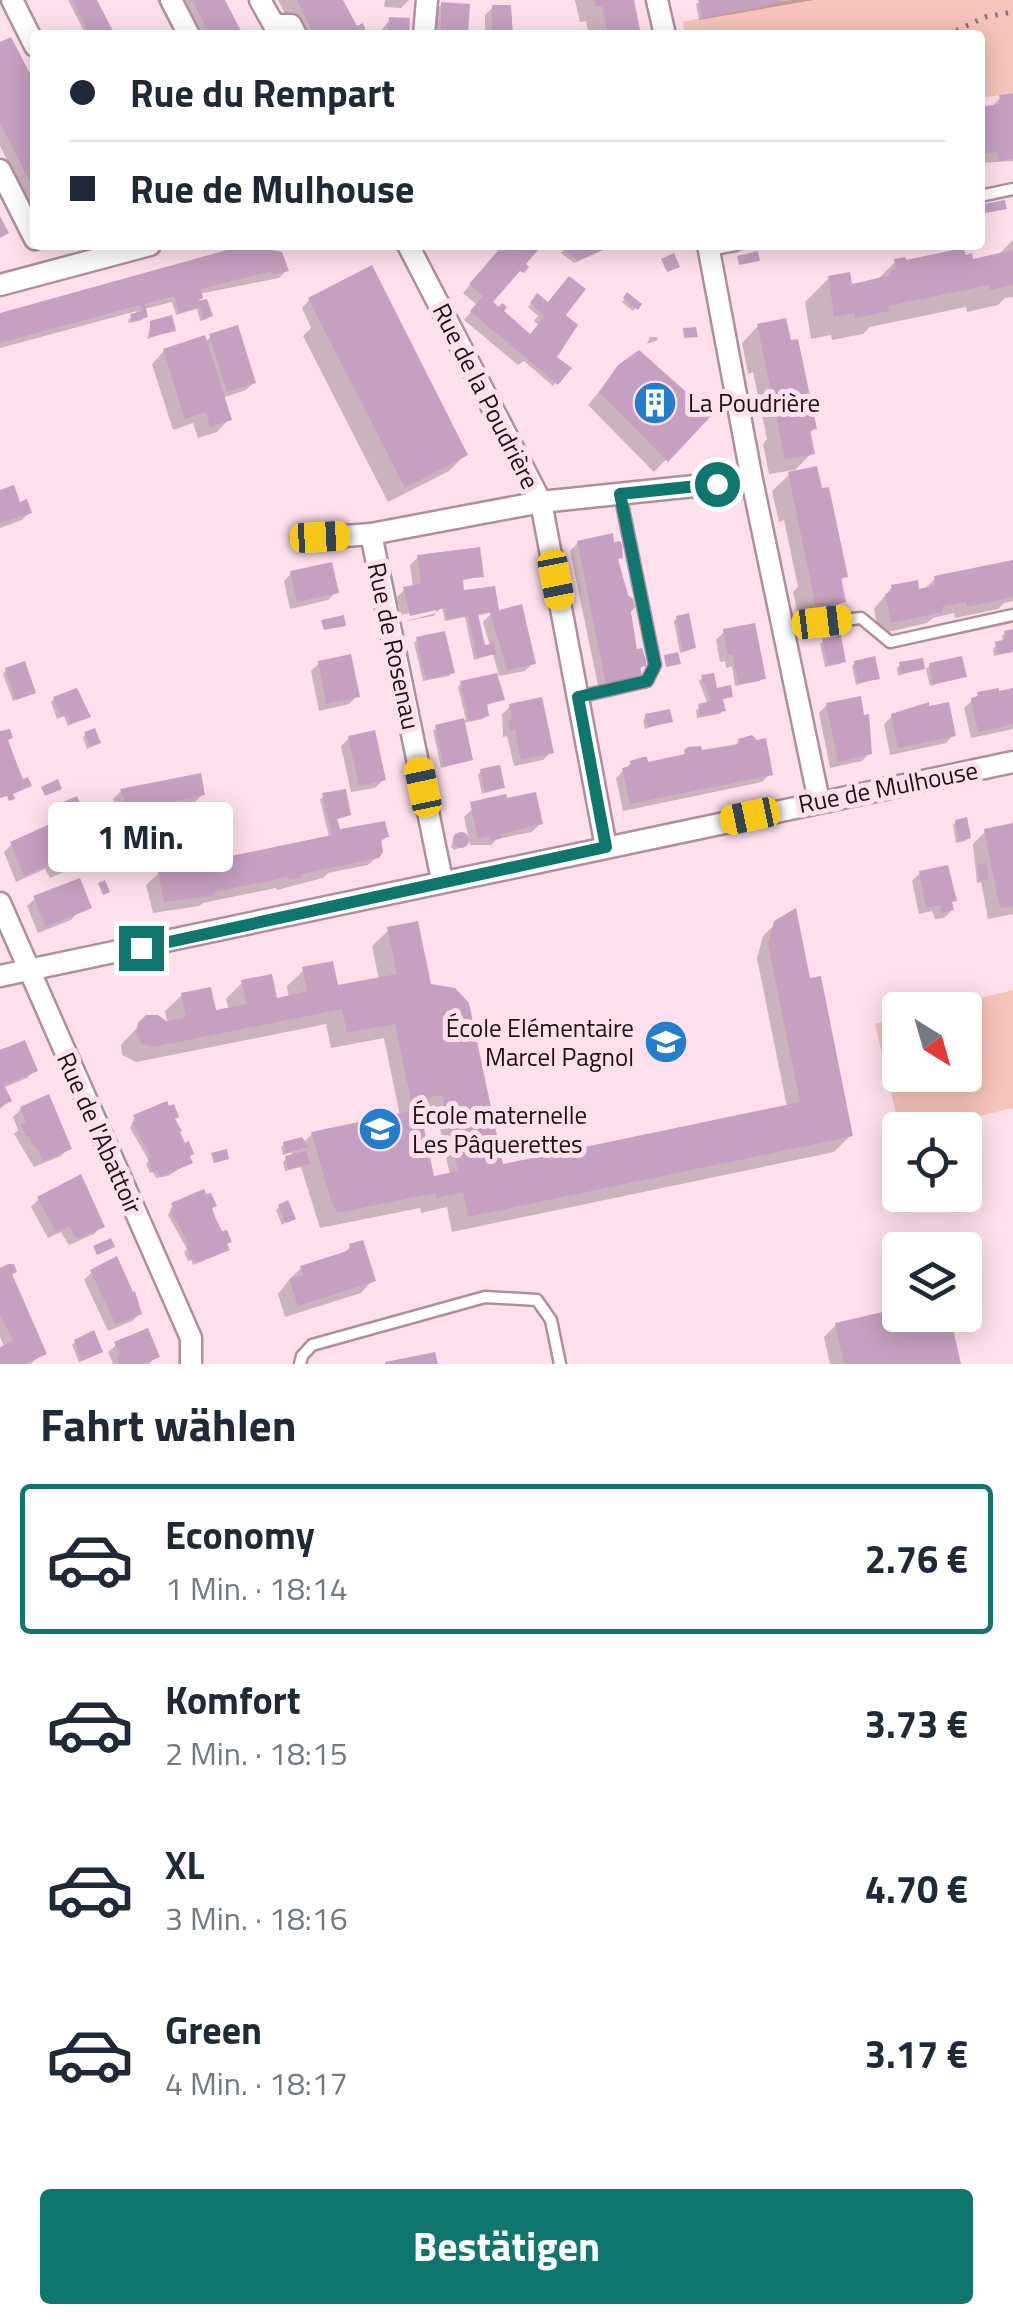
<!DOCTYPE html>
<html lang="de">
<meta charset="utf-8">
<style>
:root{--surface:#fff;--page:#f2f2f3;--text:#1f2937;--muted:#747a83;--line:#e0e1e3;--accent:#0f766e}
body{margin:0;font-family:"Titillium Web",sans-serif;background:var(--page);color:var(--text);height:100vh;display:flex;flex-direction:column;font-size:38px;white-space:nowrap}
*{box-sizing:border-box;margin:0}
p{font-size:32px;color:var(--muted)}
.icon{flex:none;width:55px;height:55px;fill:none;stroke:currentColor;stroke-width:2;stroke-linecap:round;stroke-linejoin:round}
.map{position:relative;height:1364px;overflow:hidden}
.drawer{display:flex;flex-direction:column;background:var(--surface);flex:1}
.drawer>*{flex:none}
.banner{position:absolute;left:30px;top:30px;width:955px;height:220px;border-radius:10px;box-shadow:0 5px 25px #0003;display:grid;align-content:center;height:220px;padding:0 40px;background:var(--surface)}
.needle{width:65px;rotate:143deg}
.buttons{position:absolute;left:882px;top:992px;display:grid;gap:20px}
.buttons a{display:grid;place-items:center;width:100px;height:100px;border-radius:10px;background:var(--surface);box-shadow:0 5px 25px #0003;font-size:50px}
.end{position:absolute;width:45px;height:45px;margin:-22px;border:12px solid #0f766e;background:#fff;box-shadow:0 0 0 5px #fff}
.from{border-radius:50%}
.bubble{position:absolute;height:70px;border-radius:10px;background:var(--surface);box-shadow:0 5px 25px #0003;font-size:32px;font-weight:700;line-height:70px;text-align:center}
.car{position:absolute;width:30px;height:60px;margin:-30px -15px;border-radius:12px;box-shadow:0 0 8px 2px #0007;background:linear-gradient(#f5c518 24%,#345 0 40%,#f5c518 0 76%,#345 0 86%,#f5c518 0)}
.banner b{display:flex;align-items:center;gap:35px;height:95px;font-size:38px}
.banner b+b{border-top:2px solid var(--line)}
.banner i{width:25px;height:25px;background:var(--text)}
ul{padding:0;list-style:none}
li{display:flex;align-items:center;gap:30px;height:150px;margin:0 20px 15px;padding:0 20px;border:5px solid transparent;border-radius:10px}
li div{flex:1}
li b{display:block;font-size:38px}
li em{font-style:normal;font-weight:700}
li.on{border-color:var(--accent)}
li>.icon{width:90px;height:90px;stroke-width:1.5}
h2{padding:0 40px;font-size:45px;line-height:120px}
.button{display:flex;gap:20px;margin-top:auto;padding:20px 40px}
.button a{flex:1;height:115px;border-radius:10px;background:var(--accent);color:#fff;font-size:40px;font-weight:700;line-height:115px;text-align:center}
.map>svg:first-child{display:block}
.green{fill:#f6c4ba}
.shadow{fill:#0003;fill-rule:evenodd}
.building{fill:#c6a0c1}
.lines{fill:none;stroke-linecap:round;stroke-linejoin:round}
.service-casing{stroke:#b18e9d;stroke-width:15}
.minor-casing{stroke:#b18e9d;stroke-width:25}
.path{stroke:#88737c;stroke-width:5;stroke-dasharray:2.5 8;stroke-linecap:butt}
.service{stroke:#fff;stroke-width:10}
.minor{stroke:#fff;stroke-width:20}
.route{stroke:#0f766e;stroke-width:12}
.labels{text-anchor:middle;stroke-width:10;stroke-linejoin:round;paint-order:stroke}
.street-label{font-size:25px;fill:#1e1217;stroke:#fee0ed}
.poi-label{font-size:25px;fill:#1e1217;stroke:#fee0ed;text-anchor:start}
</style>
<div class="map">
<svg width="1013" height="1364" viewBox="0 0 1013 1364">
<rect width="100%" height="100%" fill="#fee0ed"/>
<g class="green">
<path d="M791 0H1013V93L980 98V35H685L683 22Z"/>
<path d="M1013 990V1108L921 1130H900L875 1024 900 1018V1075H965V1010H932Z"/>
</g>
<g class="shadow">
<path d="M68 0H95L113 35H86Z"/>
<path d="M157 0H222L240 35H175Z"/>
<path d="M278 0H340L357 31 365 35H296Z"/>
<path d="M385 0H409L401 8 384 7Z"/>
<path d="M575 0H631L638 35H589L586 21 580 22Z"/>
<path d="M814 0 699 20 696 4 703 0Z"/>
<path d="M442 4 466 35H435L434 12Z"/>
<path d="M493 7 510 35H485V15Z"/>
<path d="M390 19 406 35H378Z"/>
<path d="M0 45 35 88V214L0 146Z"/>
<path d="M1013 95V161L980 163V109L990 108 1001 97Z"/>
<path d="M1013 240V297L1005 298 998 305 967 312 966 307 870 327 863 334 832 340 831 335 811 339 805 302 829 278 850 287 876 281 896 261 904 263 950 253 955 249 971 262 996 257Z"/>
<path d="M504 245H528L489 303 530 337 539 325 534 321 538 316 528 307 538 297 555 323 553 357 568 369 553 386 524 361 518 365 464 320 477 305 463 293Z"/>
<path d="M567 245H592L600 251 574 263 561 253Z"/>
<path d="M707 245H761L731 253 730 245Z"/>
<path d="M246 247 287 270 279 278 199 294 195 302 210 316 207 319 200 321 197 309 176 315 172 302 144 309 145 317 142 320 129 323 128 320 137 311 0 348V316Z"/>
<path d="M628 296 639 304 633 311 622 302Z"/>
<path d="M309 300 465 455 449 471 388 502 303 336 311 328 302 308Z"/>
<path d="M151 323 174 330 147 339Z"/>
<path d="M758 326 815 428 808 435 812 453 791 474 820 491 845 576 839 583 843 601 826 617 800 623 793 592 798 587 784 520 779 522 772 491 794 470 769 474 763 444 767 439 753 372 748 374 742 343Z"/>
<path d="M211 336 254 382 246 390 222 398 229 419 217 432 198 438 193 423 173 430 152 364 164 351 205 342Z"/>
<path d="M650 337H657L658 340 647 344Z"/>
<path d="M620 367 709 415 654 472 588 405Z"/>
<path d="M0 493 30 512 22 520 0 528Z"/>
<path d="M578 543 616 561 635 652 643 665 631 683 599 690 570 551Z"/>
<path d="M418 557 481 576 460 581 461 593 497 613 533 663 525 671 499 676 493 654 474 660 465 617 445 621 442 607 433 616 402 622 436 613V608L401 615 397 597 405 589 413 588 410 565ZM493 612 483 622 490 646 483 648 476 616Z"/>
<path d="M1013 562V601L1004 603 998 609 955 618 954 613 933 618 927 623 879 634 874 609 892 587 923 590 935 579Z"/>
<path d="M292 573 336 592 328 600 290 609 284 581Z"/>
<path d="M677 618 693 647 690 650 680 653 674 621Z"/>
<path d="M1013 631V652L994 656 993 648 1003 643 1002 636 1005 633Z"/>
<path d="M724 632 763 678 760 681 735 686 732 666 726 668 725 661 720 662 716 640Z"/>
<path d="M417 640 452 672 449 676 423 681 414 643Z"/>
<path d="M824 641 844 661 840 664 825 667 820 644Z"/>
<path d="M319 663 357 696 349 704 319 711 311 671Z"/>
<path d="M855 663 877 678 856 685 852 666Z"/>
<path d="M900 665 922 668 898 676 897 668Z"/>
<path d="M930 665 964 677 930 686 926 669Z"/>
<path d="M6 670 33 693 13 701 3 674Z"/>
<path d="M702 678 715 691 730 696 721 700 723 710 720 714 697 718 696 710 708 705 699 681Z"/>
<path d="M462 683 502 699 485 706 487 715 483 719 463 723 471 759 441 768 433 730 466 720 458 687Z"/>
<path d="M1013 691V729L971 738 964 708 978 695Z"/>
<path d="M54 699 88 716 68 726 64 716 57 719 51 702Z"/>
<path d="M827 705 862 718 870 753 862 761 830 768 819 713Z"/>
<path d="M511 706 551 752 543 760 514 766 507 736 503 737 502 714Z"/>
<path d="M646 716 670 721 645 729 643 720Z"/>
<path d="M892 716 953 735 946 743 890 755 884 724Z"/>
<path d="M86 734 98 743 87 749 83 737Z"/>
<path d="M349 738 383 780 375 788 351 792 341 746Z"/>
<path d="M739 741 770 774 762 782 623 811 616 778 631 763 647 765 680 758 686 752 733 748Z"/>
<path d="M481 771 502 788 482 794 478 775Z"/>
<path d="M199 776 203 794 195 802 121 817 113 799 121 791Z"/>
<path d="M324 796 348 815 335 820 337 829 386 837 379 844 377 857 368 865 328 873 323 878 277 890 276 888 203 903 199 906 153 913 146 885 159 873 329 837 320 799Z"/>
<path d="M54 808 98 852 91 860 50 878 45 869 16 882 4 852 12 844 57 824 51 811Z"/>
<path d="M472 809 540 824 532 832 497 839 491 845H470L464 817Z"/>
<path d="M956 822 969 838 965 841 956 843 953 825Z"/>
<path d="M1013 826V914L988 919 981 882 977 883 973 844 985 832Z"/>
<path d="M465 834 464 846 454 850 451 847 453 840Z"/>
<path d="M920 873 950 904 952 910 944 918 935 919 932 911 919 914 912 881Z"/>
<path d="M35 899 87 903 71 920 38 933 27 906Z"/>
<path d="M776 923 808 984 851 1135 834 1152 452 1232 447 1207 421 1213 420 1208 320 1228 301 1167 285 1171 283 1162 293 1152 283 1155 281 1147 284 1144 303 1143 312 1134 400 1116 384 1038 331 1048 326 1024 136 1062 122 1055 121 1045 147 1017 168 1025 165 1011 182 995 214 1013 229 1010 226 999 243 982 275 1001 289 998 287 986 304 970 336 988 379 980 372 946 389 930 429 989 501 1167 787 1107 757 958 763 936ZM435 1105 450 1175 432 1179 417 1109Z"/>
<path d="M0 1053 35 1070 27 1078 3 1088 9 1101 0 1109Z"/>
<path d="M21 1109 69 1148 61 1156 34 1167 14 1134 18 1130 13 1117Z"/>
<path d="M135 1117 188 1157 190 1162 168 1176 156 1178 153 1172 150 1173 146 1164 149 1161 130 1128Z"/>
<path d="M39 1199 102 1226 94 1234 69 1245 61 1232 48 1238 31 1207Z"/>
<path d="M173 1205 210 1209 225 1246 224 1252 193 1265 191 1260 188 1261 184 1252 187 1249 168 1215Z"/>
<path d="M279 1207 293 1218 282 1225 276 1210Z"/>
<path d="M350 1247 373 1280 361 1293 285 1317 278 1294 289 1280 301 1268 342 1255Z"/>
<path d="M0 1271 44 1353 30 1364H0V1350L5 1348 0 1337Z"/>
<path d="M92 1272 140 1313 132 1321 108 1331 84 1280Z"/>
<path d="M900 1311V1315H948L958 1364H830L824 1337 836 1325Z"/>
<path d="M75 1342 97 1354 79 1362 72 1345Z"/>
<path d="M116 1345 157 1356 149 1364H113L108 1352Z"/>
</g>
<g class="building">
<path d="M72 0H97L115 35H90Z"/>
<path d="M192 0H225L243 35H210Z"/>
<path d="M297 0H343L357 26 363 23 368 35H314Z"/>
<path d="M594 0H634L641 35H608L602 6 596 7Z"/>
<path d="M698 0H782L783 2 702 18Z"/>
<path d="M441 2 470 4 468 35H441Z"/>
<path d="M492 5H511L513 35H492Z"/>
<path d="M389 17 410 18 409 35H388Z"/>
<path d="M11 37 35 83V191L0 123V42Z"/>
<path d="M1013 93V159L999 161 997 152 980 154V107L1001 104 999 95Z"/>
<path d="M1005 200 1007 209 985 213 984 204Z"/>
<path d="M0 216 9 233 0 238Z"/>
<path d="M245 245 282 252 289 271 273 275 272 271 201 289 203 298 198 301 207 299 213 316 203 319 200 307 179 313 174 296 145 304 148 317 132 322 130 314 141 312 140 305 0 343V313Z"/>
<path d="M503 245H532L538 250 526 264 529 267 524 273 520 271 493 302 499 307 502 303 507 307 504 311 530 334 545 316 530 303 537 293 548 302 569 276 586 289 566 315 578 325 557 357 572 368 558 385 470 311 483 296 469 284Z"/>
<path d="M565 245H596L603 250 578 261 563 248Z"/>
<path d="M962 245 966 255 972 253 973 259 1013 250V285L990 290 989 285 888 306 889 311 855 318 854 313 834 317 828 276 850 272 852 284 891 275 890 270 896 269 894 259 905 257 906 260 954 250 953 247Z"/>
<path d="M758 251 760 261 739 265 737 256Z"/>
<path d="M674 253 680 267 667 272 661 259Z"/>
<path d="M372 265 468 455 405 488 308 298Z"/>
<path d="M627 292 642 304 638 310 623 298Z"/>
<path d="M172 315 176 331 150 337V321Z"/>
<path d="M786 318 791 340 798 339 817 429 810 430 815 454 785 459 757 324Z"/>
<path d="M238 325 256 383 227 392 209 334Z"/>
<path d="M696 327 698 337 684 338 683 328Z"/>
<path d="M205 335 232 420 210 427 206 412 185 419 163 349Z"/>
<path d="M639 350 712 415 668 462 599 392 618 365Z"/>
<path d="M817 466 822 488 829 487 848 577 841 578 846 602 816 608 788 472Z"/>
<path d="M14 485 20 502 27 499 32 513 0 523V490Z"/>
<path d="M613 533 614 542 620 541 622 545 623 558 618 559 628 595 633 599 635 607 631 612 637 649 642 648 646 661V666L640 667 642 676 606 684 577 541Z"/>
<path d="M480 547 484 577 463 579 464 590 495 586 499 610 522 604 536 664 507 670 490 612 478 614 485 645 494 643 496 654 477 658 468 615 447 619 445 608 410 616 403 587 421 584 417 555Z"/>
<path d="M1013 560V597L967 607 966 602 942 607V612L891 623 885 594 892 592 891 585 918 580 919 589 935 585 934 576Z"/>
<path d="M332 562 339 593 297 602 290 571Z"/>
<path d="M689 613 696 648 683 651 676 616Z"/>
<path d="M344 615 346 626 324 630 321 620Z"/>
<path d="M755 623 766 679 738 684 733 655H728L723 629Z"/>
<path d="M1013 629V651L997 654 995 642 1006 639 1004 631Z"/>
<path d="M445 631 455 673 426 679 416 637Z"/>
<path d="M841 635 846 662 828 665 822 639Z"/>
<path d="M678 652 681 664 666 667 664 655Z"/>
<path d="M351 654 360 697 326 704 318 661Z"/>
<path d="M875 656 880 679 858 683 854 661Z"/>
<path d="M962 656 967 677 933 684 929 663Z"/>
<path d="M923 658 925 669 901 674 899 662Z"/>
<path d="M25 661 36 693 16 700 5 668Z"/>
<path d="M497 673 505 700 487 704 489 716 469 721 460 681Z"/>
<path d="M714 673 717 688 731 685 733 697 723 699 726 711 700 716 698 704 711 701 701 675Z"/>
<path d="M77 688 91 717 71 724 67 715 61 717 53 697Z"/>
<path d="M999 688V691L1013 688V724L978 732 971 698 978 696 977 692Z"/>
<path d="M861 696 864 715 869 714 872 754 838 762 826 703Z"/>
<path d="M542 697 554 753 521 760 515 730H510L508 721 512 719 509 704Z"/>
<path d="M929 702V706L949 702 956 736 898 748 891 714Z"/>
<path d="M670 709 673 722 648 727 645 714Z"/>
<path d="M464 718 473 760 444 767 435 725Z"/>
<path d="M95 728 101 743 91 747 84 732Z"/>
<path d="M10 729 13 738 8 740 15 759 23 779 28 777 32 786 13 794 15 799 9 801 7 796 0 798V731Z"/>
<path d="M375 730 386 780 359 786 348 736Z"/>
<path d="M752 735 757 740 766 738 773 775 630 804 622 768 631 766 630 761 643 757H647L648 762 685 754 684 750 688 747 701 746 702 750 739 744 738 739Z"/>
<path d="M500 765 505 788 485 792 480 769Z"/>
<path d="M201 773 205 795 129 810 120 789Z"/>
<path d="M58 779 62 789 45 796 41 787Z"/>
<path d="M346 789 351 815 337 819 340 829 385 821 389 837 381 839 383 852 379 858 301 874V877L289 880 288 877 214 892V895L164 902 158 871 332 835 322 793Z"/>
<path d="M536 792 543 824 501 834 502 838 491 841 490 836 478 839 470 802 506 794 507 798Z"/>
<path d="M77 796 101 853 58 872 54 863 24 876 10 842 59 820 53 806Z"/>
<path d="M967 817 971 838 959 841 955 820Z"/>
<path d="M1013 823V906L1000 908 984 829Z"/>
<circle cx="461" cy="840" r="8"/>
<path d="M986 863 989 879 980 881 977 865Z"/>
<path d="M948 865 957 901 952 902 954 910 942 913 940 905 926 908 919 871Z"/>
<path d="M80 878 92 908 46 927 33 896Z"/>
<path d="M105 880 110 892 103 895 98 883Z"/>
<path d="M796 908 810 978 821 976 853 1136 468 1217 463 1192 437 1198 436 1193 337 1213 331 1200 311 1132 420 1109 434 1176 458 1171 442 1095 411 1101 395 1024 347 1033 342 1009 153 1047 142 1044 136 1035 138 1023 146 1015H158L166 1021 186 1017 181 993 211 987 216 1010 247 1004 241 980 272 974 277 998 307 991 302 967 333 961 338 985 397 974 387 927 418 921 431 984 455 988 469 1003 503 1164 800 1102 768 944 774 921Z"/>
<path d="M25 1040 38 1071 4 1085 12 1101 0 1107V1050Z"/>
<path d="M49 1094 72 1149 43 1161 36 1147H34L29 1136 26 1137 21 1124 26 1122 20 1107Z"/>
<path d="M167 1101 169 1106 174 1104 179 1117 175 1119 182 1131 180 1132 185 1143 189 1141 194 1154 190 1156 193 1163 160 1177 157 1170 153 1172 148 1159 151 1157 132 1122 136 1121 133 1115Z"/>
<path d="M302 1137 309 1147 286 1153 283 1142Z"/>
<path d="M227 1149 229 1159 214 1163 211 1153Z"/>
<path d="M306 1151 310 1164 288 1169 285 1156Z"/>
<path d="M81 1174 105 1227 79 1238 75 1237 70 1226 56 1232 37 1197Z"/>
<path d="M204 1189 206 1194 211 1193 217 1206 212 1208 216 1219 222 1231 227 1230 232 1242 227 1244 230 1250 197 1263 194 1258 191 1259 186 1246 189 1245 170 1209 173 1208 171 1203Z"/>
<path d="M288 1200 296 1219 286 1223 278 1205Z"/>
<path d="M111 1238 115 1247 97 1255 93 1246Z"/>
<path d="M363 1240 376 1281 298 1306 289 1279 303 1275 300 1266 350 1250 349 1244Z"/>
<path d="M117 1256 133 1292 135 1291 142 1314 116 1325 90 1270Z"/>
<path d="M8 1264H14L17 1272 12 1274 47 1354 25 1364H0V1347L13 1341 0 1315V1268Z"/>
<path d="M900 1308V1315H950L961 1364H844L835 1323Z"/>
<path d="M148 1328 160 1357 143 1364H120L117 1357 120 1356 114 1342Z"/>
<path d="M94 1330 103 1352 82 1361 74 1340Z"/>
<path d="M435 1352 438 1364H385V1362Z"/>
</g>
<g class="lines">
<g class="service-casing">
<g id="service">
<path d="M980 196 1013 189"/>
<path d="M709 250 736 245"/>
<path d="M783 627 861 618 890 642 1013 615"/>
<path d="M578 697 647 681 655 665 620 494"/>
<path d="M300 1364 302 1356 312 1345 485 1297 537 1300 551 1320 560 1364"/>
</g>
</g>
<g class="minor-casing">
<g id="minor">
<path d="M12 0 35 46"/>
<path d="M171 0 189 35"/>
<path d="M260 0 274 25H291L296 35"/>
<path d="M657 0 665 35"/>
<path d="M424 35 427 0"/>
<path d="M0 170 35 239"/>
<path d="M408 245 541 502 606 847"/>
<path d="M708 245 752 480 819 801"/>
<path d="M0 285 150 245"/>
<path d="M371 534 442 880"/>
<path d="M306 539 371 534 541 502 752 480"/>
<path d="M0 903 191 1338V1364"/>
<path d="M0 976 1013 762"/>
</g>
</g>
<path class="path" d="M947 35 985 17 1013 12"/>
<use href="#service" class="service"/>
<use href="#minor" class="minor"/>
</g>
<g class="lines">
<path class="route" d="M141 948 606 847 578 697 647 681 655 665 620 494 717 484"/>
</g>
<defs>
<g id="building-disc" transform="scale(2.25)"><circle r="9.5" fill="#237ecb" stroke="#fee0ed"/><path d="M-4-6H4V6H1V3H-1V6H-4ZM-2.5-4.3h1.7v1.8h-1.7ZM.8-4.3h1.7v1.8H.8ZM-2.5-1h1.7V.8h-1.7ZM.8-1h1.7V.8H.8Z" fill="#fff"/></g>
<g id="school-disc" transform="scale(2.25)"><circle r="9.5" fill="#237ecb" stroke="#fee0ed"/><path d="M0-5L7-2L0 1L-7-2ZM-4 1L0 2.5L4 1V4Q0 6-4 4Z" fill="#fff"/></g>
</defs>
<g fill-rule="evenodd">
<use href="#building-disc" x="655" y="403"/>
<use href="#school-disc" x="666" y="1042"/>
<use href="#school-disc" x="380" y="1129"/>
</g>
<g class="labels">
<g class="street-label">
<text transform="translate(486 396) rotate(63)" y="9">Rue de la Poudrière</text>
<text transform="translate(394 646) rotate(78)" y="9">Rue de Rosenau</text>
<text transform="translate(888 787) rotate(-11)" y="9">Rue de Mulhouse</text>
<text transform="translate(100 1133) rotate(66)" y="9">Rue de l'Abattoir</text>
</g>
<g class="poi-label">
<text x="688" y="412">La Poudrière</text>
<text x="634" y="1037" text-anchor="end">École Elémentaire<tspan x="634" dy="29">Marcel Pagnol</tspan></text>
<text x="412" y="1124">École maternelle<tspan x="412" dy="29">Les Pâquerettes</tspan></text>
</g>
</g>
</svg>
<div class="buttons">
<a><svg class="needle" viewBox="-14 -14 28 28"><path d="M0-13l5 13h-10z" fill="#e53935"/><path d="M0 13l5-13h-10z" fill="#747a83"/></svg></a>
<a><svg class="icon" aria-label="locate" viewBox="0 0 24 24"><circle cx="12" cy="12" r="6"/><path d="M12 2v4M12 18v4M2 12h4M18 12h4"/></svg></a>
<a><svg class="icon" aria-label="layers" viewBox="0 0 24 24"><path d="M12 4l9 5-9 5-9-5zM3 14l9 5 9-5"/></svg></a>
</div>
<i class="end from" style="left:717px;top:484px"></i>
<i class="end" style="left:141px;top:948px"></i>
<div class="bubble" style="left:48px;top:802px;width:185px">1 Min.</div>
<i class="car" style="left:320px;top:537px;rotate:87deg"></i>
<i class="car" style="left:556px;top:580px;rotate:169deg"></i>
<i class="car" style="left:822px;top:622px;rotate:83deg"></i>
<i class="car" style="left:423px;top:787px;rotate:348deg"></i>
<i class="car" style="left:750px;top:816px;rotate:258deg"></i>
<div class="banner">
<b><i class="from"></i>Rue du Rempart</b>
<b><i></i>Rue de Mulhouse</b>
</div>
</div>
<section class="drawer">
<h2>Fahrt wählen</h2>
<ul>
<li class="on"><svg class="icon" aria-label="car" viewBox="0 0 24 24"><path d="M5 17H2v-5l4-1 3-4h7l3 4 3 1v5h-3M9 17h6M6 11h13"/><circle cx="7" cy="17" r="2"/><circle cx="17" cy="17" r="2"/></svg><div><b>Economy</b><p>1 Min. · 18:14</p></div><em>2.76 €</em></li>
<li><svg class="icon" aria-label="car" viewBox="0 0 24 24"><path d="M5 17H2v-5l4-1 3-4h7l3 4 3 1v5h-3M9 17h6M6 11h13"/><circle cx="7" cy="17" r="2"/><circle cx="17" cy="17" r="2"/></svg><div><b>Komfort</b><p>2 Min. · 18:15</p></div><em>3.73 €</em></li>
<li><svg class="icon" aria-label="car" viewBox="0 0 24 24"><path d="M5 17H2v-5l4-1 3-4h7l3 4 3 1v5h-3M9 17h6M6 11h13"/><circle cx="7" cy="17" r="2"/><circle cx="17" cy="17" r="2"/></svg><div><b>XL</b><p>3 Min. · 18:16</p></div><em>4.70 €</em></li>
<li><svg class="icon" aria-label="car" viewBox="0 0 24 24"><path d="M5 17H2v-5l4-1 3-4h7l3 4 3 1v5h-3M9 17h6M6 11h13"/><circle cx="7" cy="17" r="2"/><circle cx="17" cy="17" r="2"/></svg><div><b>Green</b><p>4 Min. · 18:17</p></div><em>3.17 €</em></li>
</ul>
<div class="button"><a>Bestätigen</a></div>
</section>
